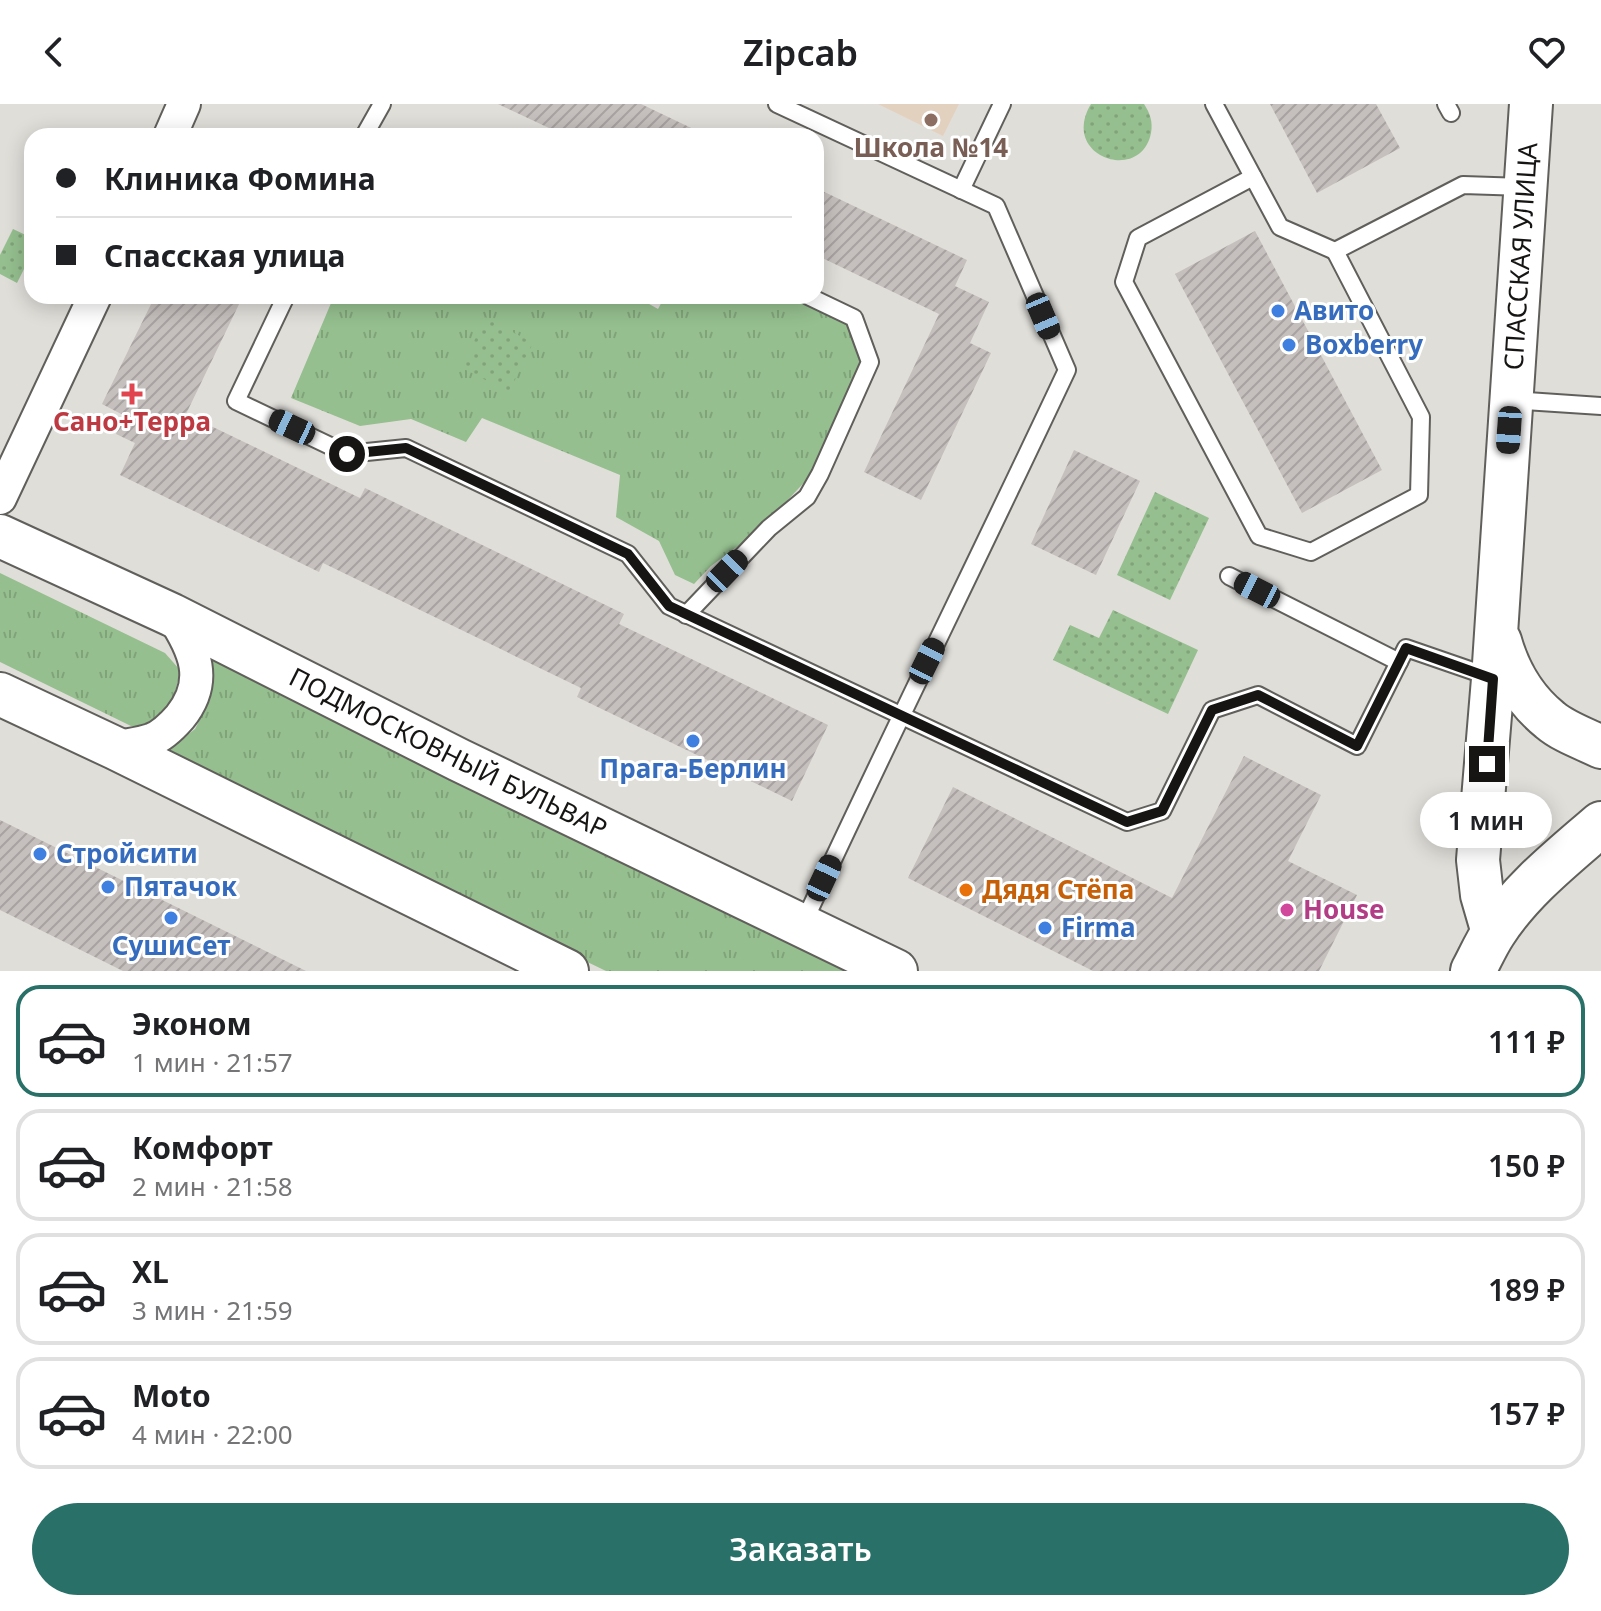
<!DOCTYPE html>
<html lang="ru">
<meta charset="utf-8">
<style>
:root{--surface:#fff;--page:#f6f6f6;--text:#202124;--muted:#757577;--line:#e0e0e0;--accent:#287068}
body{margin:0;font-family:"Noto Sans",sans-serif;background:var(--page);color:var(--text);height:100vh;display:flex;flex-direction:column;font-size:30px;white-space:nowrap}
*{box-sizing:border-box;margin:0}
p{font-size:26px;color:var(--muted)}
.icon{flex:none;width:44px;height:44px;fill:none;stroke:currentColor;stroke-width:2;stroke-linecap:round;stroke-linejoin:round}
.map{position:relative;height:867px;overflow:hidden}
.drawer{display:flex;flex-direction:column;background:var(--surface);flex:1}
.drawer>*{flex:none}
.banner{position:absolute;left:24px;top:24px;width:800px;height:176px;border-radius:24px;box-shadow:0 4px 20px #0003;display:grid;align-content:center;height:176px;padding:0 32px;background:var(--surface)}
.end{position:absolute;width:36px;height:36px;margin:-18px;border:10px solid #161514;background:#fff;box-shadow:0 0 0 4px #fff}
.from{border-radius:50%}
.bubble{position:absolute;height:56px;border-radius:28px;background:var(--surface);box-shadow:0 4px 20px #0003;font-size:26px;font-weight:600;line-height:56px;text-align:center}
.car{position:absolute;width:24px;height:48px;margin:-24px -12px;border-radius:10px;box-shadow:0 0 6px 2px #0007;background:linear-gradient(#222 24%,#8ab4d8 0 40%,#222 0 76%,#8ab4d8 0 86%,#222 0)}
.banner b{display:flex;align-items:center;gap:28px;height:76px;font-size:30px}
.banner b+b{border-top:2px solid var(--line)}
.banner i{width:20px;height:20px;background:var(--text)}
ul{padding:14px 0 0;list-style:none}
li{display:flex;align-items:center;gap:24px;height:112px;margin:0 16px 12px;padding:0 16px;border:4px solid var(--line);border-radius:24px}
li div{flex:1}
li b{display:block;font-size:30px}
li em{font-style:normal;font-weight:600}
li.on{border-color:var(--accent)}
li>.icon{width:72px;height:72px;stroke-width:1.5}
.action{display:flex;gap:16px;margin-top:auto;padding:16px 32px}
.action a{flex:1;height:92px;border-radius:48px;background:var(--accent);color:#fff;font-size:32px;font-weight:600;line-height:92px;text-align:center}
header{display:flex;justify-content:space-between;align-items:center;height:104px;padding:0 32px;background:var(--surface);font-size:36px;font-weight:600}
.map>svg:first-child{display:block}
.education{fill:#e3d1c0}
.grass{fill:url(#grass-tufts)}
.park{fill:url(#park-dots)}
.building{fill:url(#building-hatch)}
.lines{fill:none;stroke-linecap:round;stroke-linejoin:round}
.service-casing{stroke:#615f5b;stroke-width:20}
.minor-casing{stroke:#615f5b;stroke-width:36}
.tertiary-casing{stroke:#615f5b;stroke-width:46}
.secondary-casing{stroke:#615f5b;stroke-width:48}
.service{stroke:#fff;stroke-width:16}
.minor{stroke:#fff;stroke-width:32}
.tertiary{stroke:#fff;stroke-width:42}
.secondary{stroke:#fff;stroke-width:44}
.route{stroke:#161514;stroke-width:10}
.education-dot{fill:#8d6e63;stroke:#fff;stroke-width:3}
.shop-dot{fill:#3f7fe0;stroke:#fff;stroke-width:3}
.health-dot{fill:#e0444e;stroke:#fff;stroke-width:3}
.food-dot{fill:#e8710a;stroke:#fff;stroke-width:3}
.hotel-dot{fill:#d1479c;stroke:#fff;stroke-width:3}
.labels{text-anchor:middle;stroke-width:6;stroke-linejoin:round;paint-order:stroke}
.education-label{font-size:26px;font-weight:bold;fill:#785e54;stroke:#fff}
.street-label{font-size:26px;fill:#161514;stroke:#fff}
.shop-label{font-size:26px;font-weight:bold;fill:#366cbe;stroke:#fff;text-anchor:start}
.health-label{font-size:26px;font-weight:bold;fill:#be3a42;stroke:#fff}
.food-label{font-size:26px;font-weight:bold;fill:#c56008;stroke:#fff;text-anchor:start}
.hotel-label{font-size:26px;font-weight:bold;fill:#b23c85;stroke:#fff;text-anchor:start}
</style>
<header><svg class="icon" aria-label="back" viewBox="0 0 24 24"><path d="M15 5l-7 7 7 7"/></svg>Zipcab<svg class="icon" aria-label="heart" viewBox="0 0 24 24"><path d="M12 20l-8-8c-3-5 5-10 8-4 3-6 11-1 8 4z"/></svg></header>
<div class="map">
<svg width="1601" height="867" viewBox="0 0 1601 867">
<defs>
<pattern id="grass-tufts" width="24" height="20" patternUnits="userSpaceOnUse" patternTransform="scale(2)"><rect width="24" height="20" fill="#95bf8f"/><path d="M3 7l-1-3M5 7V3M7 7l1-3M15 17l-1-3M17 17v-4M19 17l1-3" fill="none" stroke="#80a37a"/></pattern>
<pattern id="park-dots" width="8" height="8" patternUnits="userSpaceOnUse" patternTransform="scale(2)"><rect width="8" height="8" fill="#95bf8f"/><path d="M2 2h.1M6 6h.1" fill="none" stroke="#80a37a" stroke-width="1.8" stroke-linecap="round"/></pattern>
<pattern id="building-hatch" width="6" height="6" patternUnits="userSpaceOnUse" patternTransform="scale(2)"><rect width="6" height="6" fill="#c5bfbd"/><path d="M-1 1l2-2M0 6l6-6M5 7l2-2" fill="none" stroke="#a8a3a2"/></pattern>
</defs>
<rect width="100%" height="100%" fill="#e0ded9"/>
<path class="education" d="M878 0H959L943 32Z"/>
<g class="grass">
<path d="M334 192H635L658 205 665 192H791L846 219 862 259 814 368 784 400 742 439 711 462 694 480 675 471 659 437 616 413 620 371 482 314 466 338 411 315 360 322 291 294Z"/>
<path d="M0 469 165 549 180 566C176 591 169 607 150 623L131 622 0 558Z"/>
<path d="M202 549 860 867H606L155 649 169 645 195 625 210 596 211 583Z"/>
</g>
<g class="park">
<path d="M1091 0H1144C1150 9 1153 18 1151 29 1141 80 1059 53 1091 0Z"/>
<path d="M13 125 32 134V149L17 179 0 170V151Z"/>
<path d="M485 213 533 239 509 288 462 264Z"/>
<path d="M1155 388 1209 414 1170 496 1117 471Z"/>
<path d="M1113 506 1198 546 1168 610 1053 556 1070 521 1099 534Z"/>
</g>
<g class="building">
<path d="M498 0H641L708 32H566Z"/>
<path d="M1270 0H1376L1400 44 1317 89Z"/>
<path d="M816 84 967 156 955 182 989 198 970 239 991 249 921 396 864 368 939 210 816 151Z"/>
<path d="M1255 127 1382 366 1302 409 1175 170Z"/>
<path d="M155 192H243L186 310 360 394 365 384 624 510 619 520 828 621 792 697 577 593 581 584 323 459 319 468 120 371 135 339 116 330 125 312 102 300Z"/>
<path d="M1074 346 1140 377 1096 471 1031 440Z"/>
<path d="M1244 652 1321 691 1288 757 1357 791 1319 867H1093L908 774 953 683 1172 794Z"/>
<path d="M0 716 306 867H123L0 806Z"/>
</g>
<g class="lines">
<g class="service-casing">
<g id="service">
<path d="M777 0 996 102 1067 266C980 451 889 634 803 820"/>
<path d="M1214 0 1280 123 1335 147"/>
<path d="M1446 0 1451 9"/>
<path d="M364 32 382 0"/>
<path d="M1253 73 1138 134 1124 178 1259 432 1311 448 1419 391 1421 313 1335 147 1463 81 1524 83"/>
<path d="M961 86 1002 0"/>
<path d="M286 192 236 297 347 350 406 344 628 450 669 502 1127 718 1162 707 1212 606 1258 591 1357 642 1406 544 1493 574"/>
<path d="M1511 296 1601 302"/>
<path d="M1229 472 1399 558"/>
<path d="M686 511 769 424 807 393 820 370 870 258 854 214 808 192"/>
</g>
</g>
<g class="minor-casing">
<g id="minor">
<path d="M170 32 184 0"/>
<path d="M0 394 95 192"/>
<path d="M115 644C127 641 139 640 151 636 162 632 173 621 180 613 209 577 195 546 172 511"/>
</g>
</g>
<g class="tertiary-casing">
<g id="tertiary">
<path id="s1" d="M0 432 172 511 459 656 896 867"/>
<path d="M1500 537C1509 569 1524 595 1550 616 1564 628 1585 635 1601 643"/>
<path d="M0 590 115 644 567 867"/>
<path id="s2" d="M1493 829 1482 791 1478 756 1493 575 1531 0"/>
</g>
</g>
<g class="secondary-casing">
<path id="secondary" d="M1473 867C1480 854 1486 840 1494 828 1521 786 1563 753 1601 720"/>
</g>
<use href="#service" class="service"/>
<use href="#minor" class="minor"/>
<use href="#tertiary" class="tertiary"/>
<use href="#secondary" class="secondary"/>
</g>
<g class="lines">
<path class="route" d="M347 350 406 344 628 450 669 502 1127 718 1162 707 1212 606 1258 591 1357 642 1406 544 1493 575 1487 660"/>
</g>
<circle class="education-dot" cx="931" cy="16" r="8"/>
<g class="shop-dot">
<circle cx="1278" cy="207" r="8"/>
<circle cx="1289" cy="241" r="8"/>
<circle cx="693" cy="637" r="8"/>
<circle cx="40" cy="750" r="8"/>
<circle cx="108" cy="783" r="8"/>
<circle cx="171" cy="814" r="8"/>
<circle cx="1045" cy="824" r="8"/>
</g>
<path class="health-dot" d="M128 278h8v8h8v8h-8v8h-8v-8h-8v-8h8z"/>
<circle class="food-dot" cx="966" cy="786" r="8"/>
<circle class="hotel-dot" cx="1287" cy="806" r="8"/>
<g class="labels">
<g class="education-label">
<text x="931" y="53">Школа №14</text>
</g>
<g class="street-label">
<text dy="9" stroke="none"><textPath href="#s2" startOffset="680">СПАССКАЯ УЛИЦА</textPath></text>
<text dy="9" stroke="none"><textPath href="#s1" startOffset="498">ПОДМОСКОВНЫЙ БУЛЬВАР</textPath></text>
</g>
<g class="shop-label">
<text x="1294" y="216">Авито</text>
<text x="1305" y="250">Boxberry</text>
<text x="693" y="674" text-anchor="middle">Прага-Берлин</text>
<text x="56" y="759">Стройсити</text>
<text x="124" y="792">Пятачок</text>
<text x="1061" y="833">Firma</text>
<text x="171" y="851" text-anchor="middle">СушиСет</text>
</g>
<g class="health-label">
<text x="132" y="327">Сано+Терра</text>
</g>
<g class="food-label">
<text x="982" y="795">Дядя Стёпа</text>
</g>
<g class="hotel-label">
<text x="1303" y="815">House</text>
</g>
</g>
</svg>
<i class="end from" style="left:347px;top:350px"></i>
<i class="end" style="left:1487px;top:660px"></i>
<div class="bubble" style="left:1420px;top:688px;width:132px">1 мин</div>
<i class="car" style="left:1043px;top:212px;rotate:157deg"></i>
<i class="car" style="left:292px;top:323px;rotate:295deg"></i>
<i class="car" style="left:1509px;top:326px;rotate:184deg"></i>
<i class="car" style="left:727px;top:467px;rotate:44deg"></i>
<i class="car" style="left:1257px;top:486px;rotate:297deg"></i>
<i class="car" style="left:927px;top:557px;rotate:26deg"></i>
<i class="car" style="left:824px;top:774px;rotate:25deg"></i>
<div class="banner">
<b><i class="from"></i>Клиника Фомина</b>
<b><i></i>Спасская улица</b>
</div>
</div>
<section class="drawer">
<ul>
<li class="on"><svg class="icon" aria-label="car" viewBox="0 0 24 24"><path d="M5 17H2v-5l4-1 3-4h7l3 4 3 1v5h-3M9 17h6M6 11h13"/><circle cx="7" cy="17" r="2"/><circle cx="17" cy="17" r="2"/></svg><div><b>Эконом</b><p>1 мин · 21:57</p></div><em>111 ₽</em></li>
<li><svg class="icon" aria-label="car" viewBox="0 0 24 24"><path d="M5 17H2v-5l4-1 3-4h7l3 4 3 1v5h-3M9 17h6M6 11h13"/><circle cx="7" cy="17" r="2"/><circle cx="17" cy="17" r="2"/></svg><div><b>Комфорт</b><p>2 мин · 21:58</p></div><em>150 ₽</em></li>
<li><svg class="icon" aria-label="car" viewBox="0 0 24 24"><path d="M5 17H2v-5l4-1 3-4h7l3 4 3 1v5h-3M9 17h6M6 11h13"/><circle cx="7" cy="17" r="2"/><circle cx="17" cy="17" r="2"/></svg><div><b>XL</b><p>3 мин · 21:59</p></div><em>189 ₽</em></li>
<li><svg class="icon" aria-label="car" viewBox="0 0 24 24"><path d="M5 17H2v-5l4-1 3-4h7l3 4 3 1v5h-3M9 17h6M6 11h13"/><circle cx="7" cy="17" r="2"/><circle cx="17" cy="17" r="2"/></svg><div><b>Moto</b><p>4 мин · 22:00</p></div><em>157 ₽</em></li>
</ul>
<div class="action"><a>Заказать</a></div>
</section>
